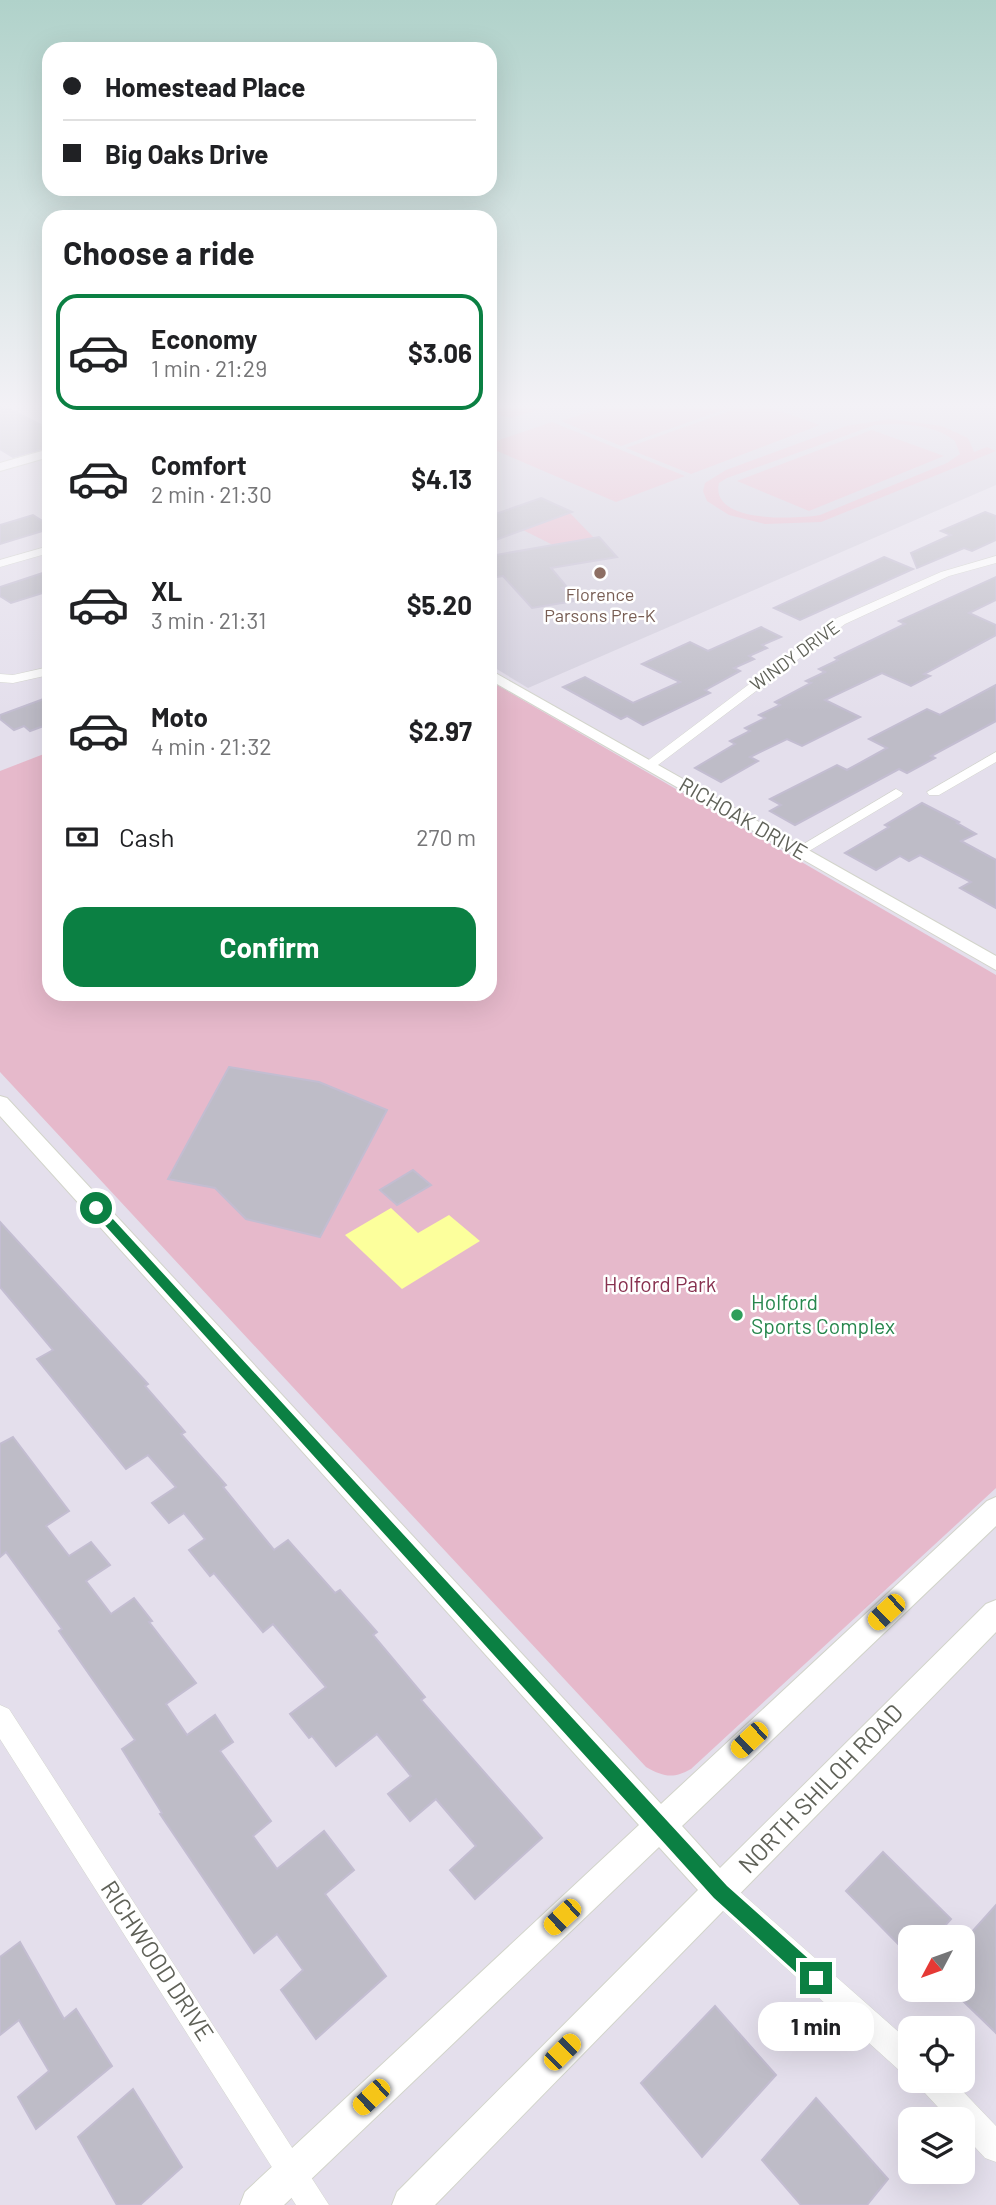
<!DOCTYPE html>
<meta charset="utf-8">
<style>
:root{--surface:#fff;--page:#f6f6f6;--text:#202124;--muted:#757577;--line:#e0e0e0;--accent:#0b8043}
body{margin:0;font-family:Barlow,sans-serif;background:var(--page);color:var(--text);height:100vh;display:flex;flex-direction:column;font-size:26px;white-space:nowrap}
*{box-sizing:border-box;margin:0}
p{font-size:23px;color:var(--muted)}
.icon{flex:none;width:38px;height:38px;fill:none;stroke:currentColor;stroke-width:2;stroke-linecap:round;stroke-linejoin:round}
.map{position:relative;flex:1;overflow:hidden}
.sheet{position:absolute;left:42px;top:210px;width:455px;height:791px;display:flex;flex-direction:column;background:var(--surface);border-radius:21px;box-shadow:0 7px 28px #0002}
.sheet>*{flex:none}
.top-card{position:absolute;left:42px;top:42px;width:455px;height:154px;border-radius:21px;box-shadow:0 7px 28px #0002;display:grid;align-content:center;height:154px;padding:0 21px;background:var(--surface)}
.needle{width:46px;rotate:229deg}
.controls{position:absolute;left:898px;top:1925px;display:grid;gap:14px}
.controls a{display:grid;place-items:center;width:77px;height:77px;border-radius:14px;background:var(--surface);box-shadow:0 7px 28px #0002;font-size:35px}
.end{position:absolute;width:32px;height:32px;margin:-16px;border:9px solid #0b8043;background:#fff;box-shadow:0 0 0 4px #fff}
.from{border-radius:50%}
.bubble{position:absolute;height:49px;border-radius:21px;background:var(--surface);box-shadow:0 7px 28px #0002;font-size:23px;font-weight:700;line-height:49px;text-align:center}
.car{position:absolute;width:21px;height:42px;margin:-21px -10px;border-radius:9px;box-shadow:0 0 5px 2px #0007;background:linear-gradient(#f5c518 24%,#345 0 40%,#f5c518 0 76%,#345 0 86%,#f5c518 0)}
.top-card b{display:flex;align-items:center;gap:24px;height:66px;font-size:26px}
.top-card b+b{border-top:2px solid var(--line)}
.top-card i{width:18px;height:18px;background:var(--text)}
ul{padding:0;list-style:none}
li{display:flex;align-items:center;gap:21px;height:116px;margin:0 14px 10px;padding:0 7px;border:4px solid transparent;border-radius:21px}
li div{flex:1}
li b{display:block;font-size:26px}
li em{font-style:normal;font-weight:700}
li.selected{border-color:var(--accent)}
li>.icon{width:63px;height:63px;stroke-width:1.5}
h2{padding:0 21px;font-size:32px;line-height:84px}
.pay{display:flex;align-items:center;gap:18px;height:77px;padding:0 21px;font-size:26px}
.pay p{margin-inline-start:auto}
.action{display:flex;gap:14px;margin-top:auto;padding:14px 21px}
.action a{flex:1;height:80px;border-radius:21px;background:var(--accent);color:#fff;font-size:28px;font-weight:700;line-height:80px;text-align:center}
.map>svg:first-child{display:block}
.education{fill:#d4d0de}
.green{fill:#e6b9cb;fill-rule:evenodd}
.water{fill:#fcff9c}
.building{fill:#bebcc7;stroke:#c3bdd1;stroke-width:2}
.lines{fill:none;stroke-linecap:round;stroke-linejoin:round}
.street-casing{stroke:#d3d5cd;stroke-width:1}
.secondary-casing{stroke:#d2d4ca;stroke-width:2}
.street{fill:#fff;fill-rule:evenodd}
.secondary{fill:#fff;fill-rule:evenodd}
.route{fill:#0b8043}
.education-dot{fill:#8d6e63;stroke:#fff;stroke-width:2.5}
.leisure-dot{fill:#2e9e5b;stroke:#fff;stroke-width:2.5}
.labels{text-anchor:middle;stroke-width:5;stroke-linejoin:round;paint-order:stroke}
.far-education-label{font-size:18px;fill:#785e54;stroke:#fff}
.far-street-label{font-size:18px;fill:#5f6158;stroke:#fff}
.street-label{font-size:21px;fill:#5f6158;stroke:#fff}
.park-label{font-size:21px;fill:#87314f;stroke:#fff}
.leisure-label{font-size:21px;fill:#27864d;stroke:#fff;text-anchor:start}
.near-street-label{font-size:24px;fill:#5f6158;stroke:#fff}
</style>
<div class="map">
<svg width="996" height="2205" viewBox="0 0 996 2205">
<rect width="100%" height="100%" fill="#e4dfec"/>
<path class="education" d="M490 404H996V485L528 688 490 665Z"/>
<g class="green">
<path d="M490 404H557L511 418 490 413Z"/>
<path d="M615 404H740L621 446 561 421Z"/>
<path d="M749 404H760L820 425 691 474 626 448Z"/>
<path d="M890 419 942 426 968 438 974 452 987 447 996 451 821 522 765 524 729 515 707 501 703 491 705 483 726 470 846 426ZM875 425C901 423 934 424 955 441L960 454 947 463 820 515C798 519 709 524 719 483L727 478Z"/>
<path d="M552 422 685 476 616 502 490 448V443Z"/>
<path d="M872 430 944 456 809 511 737 481Z"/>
<path d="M570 513 594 538 553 545 523 530Z"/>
<path d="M490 681 996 975V1488L691 1769C673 1779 664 1777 646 1767L0 1072V771L49 752V994H490Z"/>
</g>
<path class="water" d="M391 1208 418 1233 449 1215 480 1241 402 1289 345 1235Z"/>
<g class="building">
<path d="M0 404 49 429V447L13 457 0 449Z"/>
<path d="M541 498 572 512 490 542V516Z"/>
<path d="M985 512 996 516V540L972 551 964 548 917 568 911 553 951 535 941 531Z"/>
<path d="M33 515 49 525V529L0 544V525Z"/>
<path d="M599 537 617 557 551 568 567 587 562 588 574 601 532 608 503 576 490 578V556Z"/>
<path d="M884 557 913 569 800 620 774 608Z"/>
<path d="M49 571V591L11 603 0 596V587Z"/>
<path d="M996 577V600L969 613 996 625V635L924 674 930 676 911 686 882 673 825 700 860 717 802 746 787 739 750 757 758 761 721 782 695 768 735 744 730 741 750 731 745 728 765 718 759 715 780 705 775 702 811 683 806 681 825 672 819 669 838 660 835 658 905 624 899 621Z"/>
<path d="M761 627 781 637 762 645 767 648 749 656 754 659 734 668 740 671 705 690 710 693 643 725 627 716 621 719 563 687 585 677 633 703 680 682 642 664 690 642 708 651Z"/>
<path d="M996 685V721L931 756 935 758 907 773 899 769 795 825 770 811 781 805 770 799 837 765 847 770 887 748 869 739 927 709 940 715Z"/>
<path d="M49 697V724L30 731 24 726 14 730 0 719V715Z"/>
<path d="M922 803 959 822 957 823 976 834 961 841 996 860V908L960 888 971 882 920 855 909 861 900 856 876 870 845 853 889 827 885 825Z"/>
<path d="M229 1067 319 1082 387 1110 320 1237 246 1219 215 1188 168 1179Z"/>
<path d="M413 1170 431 1185 397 1205 380 1190Z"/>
<path d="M0 1222 148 1384 145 1386 185 1432 181 1434 226 1485 223 1487 274 1550 288 1540 335 1593 340 1590 377 1632 373 1635 425 1697 421 1700 542 1838 475 1899 450 1870 476 1846 436 1799 410 1821 388 1794 411 1776 377 1734 336 1766 312 1736 309 1738 290 1714 326 1687 273 1624 263 1632 214 1573 210 1576 189 1550 205 1539 184 1513 169 1523 152 1503 176 1487 148 1455 126 1469 37 1359 53 1350 0 1287Z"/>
<path d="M13 1437 69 1511 46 1526 69 1556 91 1542 110 1565 86 1581 111 1614 134 1598 152 1621 149 1622 196 1683 166 1704 187 1735 215 1715 233 1742 220 1751 271 1821 253 1836 277 1869 324 1831 354 1870 325 1894 386 1976 316 2039 281 1990 303 1970 277 1934 254 1953 160 1814 162 1813 122 1749 135 1740 59 1631 62 1629 6 1552 0 1557V1444Z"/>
<path d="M883 1852 951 1919 935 1937H910V1956L846 1891Z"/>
<path d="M996 1905V2033L962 2000V1943Z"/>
<path d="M20 1942 64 2019 76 2009 112 2066 36 2129 18 2097 49 2071 19 2020 0 2035V1957Z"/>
<path d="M715 2006 776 2075 702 2157 641 2083Z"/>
<path d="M133 2089 182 2167 140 2205H117L78 2137Z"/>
<path d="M816 2098 888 2179 867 2205H801L762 2160Z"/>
</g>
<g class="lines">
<g class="street-casing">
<g id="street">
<path d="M49 546V553L0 567V560Z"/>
<path d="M996 556V563L949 576 845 624 654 768H644L642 765 837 618 941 572Z"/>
<path d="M49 667V675L13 683 0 682V674L13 675Z"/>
<path d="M996 752V762L939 795H929L927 792Z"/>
<path d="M896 789 903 793 901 796 804 854H794L792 851Z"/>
<path d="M0 1705 9 1709 329 2205H296L0 1739Z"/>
<path d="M721 1879 730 1883 910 2042V2075L900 2071 712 1901 708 1892 712 1883Z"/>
<path d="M919 2081H953L996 2126V2162L985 2158 962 2133V2119H949L923 2091Z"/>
</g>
</g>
<g class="secondary-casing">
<g id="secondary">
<path d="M49 449V457L0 471V463Z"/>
<path d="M490 670 996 956V970L490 680Z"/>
<path d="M0 1096 7 1098 661 1804 987 1501 996 1497V1526L682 1826 720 1868 986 1604 996 1600V1632L435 2205H392L397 2192 698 1890 659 1847 284 2205H240L245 2192 639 1825 0 1116Z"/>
</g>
</g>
<use href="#street" class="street"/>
<use href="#secondary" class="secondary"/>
</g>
<linearGradient id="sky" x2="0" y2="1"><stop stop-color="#b0d2ca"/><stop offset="0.57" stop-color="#f3f1f6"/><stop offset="1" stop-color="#f3f1f6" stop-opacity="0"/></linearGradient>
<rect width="996" height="712" fill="url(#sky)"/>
<path class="route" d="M96 1203 100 1205 727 1886 822 1971 825 1978 822 1984 816 1987 809 1984 714 1898 92 1211V1205Z"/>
<circle class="education-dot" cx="600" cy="573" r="7"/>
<circle class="leisure-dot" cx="737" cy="1315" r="7"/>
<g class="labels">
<g class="far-education-label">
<text x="600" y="601">Florence<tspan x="600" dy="21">Parsons Pre-K</tspan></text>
</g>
<g class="far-street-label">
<text transform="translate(795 656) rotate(-36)" y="6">WINDY DRIVE</text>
</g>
<g class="street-label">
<text transform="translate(743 819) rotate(30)" y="7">RICHOAK DRIVE</text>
</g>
<g class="park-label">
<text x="660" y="1292">Holford Park</text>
</g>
<g class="leisure-label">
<text x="751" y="1310">Holford<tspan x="751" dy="24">Sports Complex</tspan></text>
</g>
<g class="near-street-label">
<text transform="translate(821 1789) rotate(-46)" y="8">NORTH SHILOH ROAD</text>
<text transform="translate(157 1961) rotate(57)" y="8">RICHWOOD DRIVE</text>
</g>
</g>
</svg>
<div class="controls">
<a><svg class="needle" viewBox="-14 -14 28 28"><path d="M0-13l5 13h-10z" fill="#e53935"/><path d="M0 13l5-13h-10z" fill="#757577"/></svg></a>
<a><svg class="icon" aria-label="locate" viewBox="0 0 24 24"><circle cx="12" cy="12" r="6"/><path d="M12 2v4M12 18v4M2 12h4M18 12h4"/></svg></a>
<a><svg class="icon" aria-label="layers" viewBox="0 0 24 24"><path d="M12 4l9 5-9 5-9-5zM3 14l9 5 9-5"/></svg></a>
</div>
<i class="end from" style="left:96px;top:1208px"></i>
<i class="end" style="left:816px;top:1978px"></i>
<div class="bubble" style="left:758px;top:2002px;width:116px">1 min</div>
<i class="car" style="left:886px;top:1612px;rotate:227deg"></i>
<i class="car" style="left:749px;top:1740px;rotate:227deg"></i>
<i class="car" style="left:562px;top:1917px;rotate:227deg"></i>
<i class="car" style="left:562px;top:2052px;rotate:45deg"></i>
<i class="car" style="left:371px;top:2097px;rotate:227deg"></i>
<div class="top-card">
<b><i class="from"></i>Homestead Place</b>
<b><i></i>Big Oaks Drive</b>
</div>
<section class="sheet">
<h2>Choose a ride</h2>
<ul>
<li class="selected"><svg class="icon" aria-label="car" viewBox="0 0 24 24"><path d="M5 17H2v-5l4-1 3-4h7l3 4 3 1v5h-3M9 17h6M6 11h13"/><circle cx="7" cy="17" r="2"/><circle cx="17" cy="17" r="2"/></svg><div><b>Economy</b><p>1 min · 21:29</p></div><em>$3.06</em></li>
<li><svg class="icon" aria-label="car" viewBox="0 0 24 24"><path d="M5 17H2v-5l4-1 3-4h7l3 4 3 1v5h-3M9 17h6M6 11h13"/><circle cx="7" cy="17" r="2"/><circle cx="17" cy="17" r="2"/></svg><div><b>Comfort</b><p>2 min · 21:30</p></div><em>$4.13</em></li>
<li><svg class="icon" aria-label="car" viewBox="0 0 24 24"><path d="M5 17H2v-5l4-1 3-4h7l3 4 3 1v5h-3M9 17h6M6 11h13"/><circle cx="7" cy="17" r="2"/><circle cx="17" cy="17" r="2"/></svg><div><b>XL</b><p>3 min · 21:31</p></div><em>$5.20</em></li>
<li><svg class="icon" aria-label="car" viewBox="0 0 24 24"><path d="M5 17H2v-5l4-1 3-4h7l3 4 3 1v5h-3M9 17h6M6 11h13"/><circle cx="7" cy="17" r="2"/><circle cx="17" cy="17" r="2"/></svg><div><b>Moto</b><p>4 min · 21:32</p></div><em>$2.97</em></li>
</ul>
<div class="pay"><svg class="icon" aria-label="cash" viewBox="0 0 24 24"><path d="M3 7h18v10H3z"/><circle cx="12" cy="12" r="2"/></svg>Cash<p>270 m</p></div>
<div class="action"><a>Confirm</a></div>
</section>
</div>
